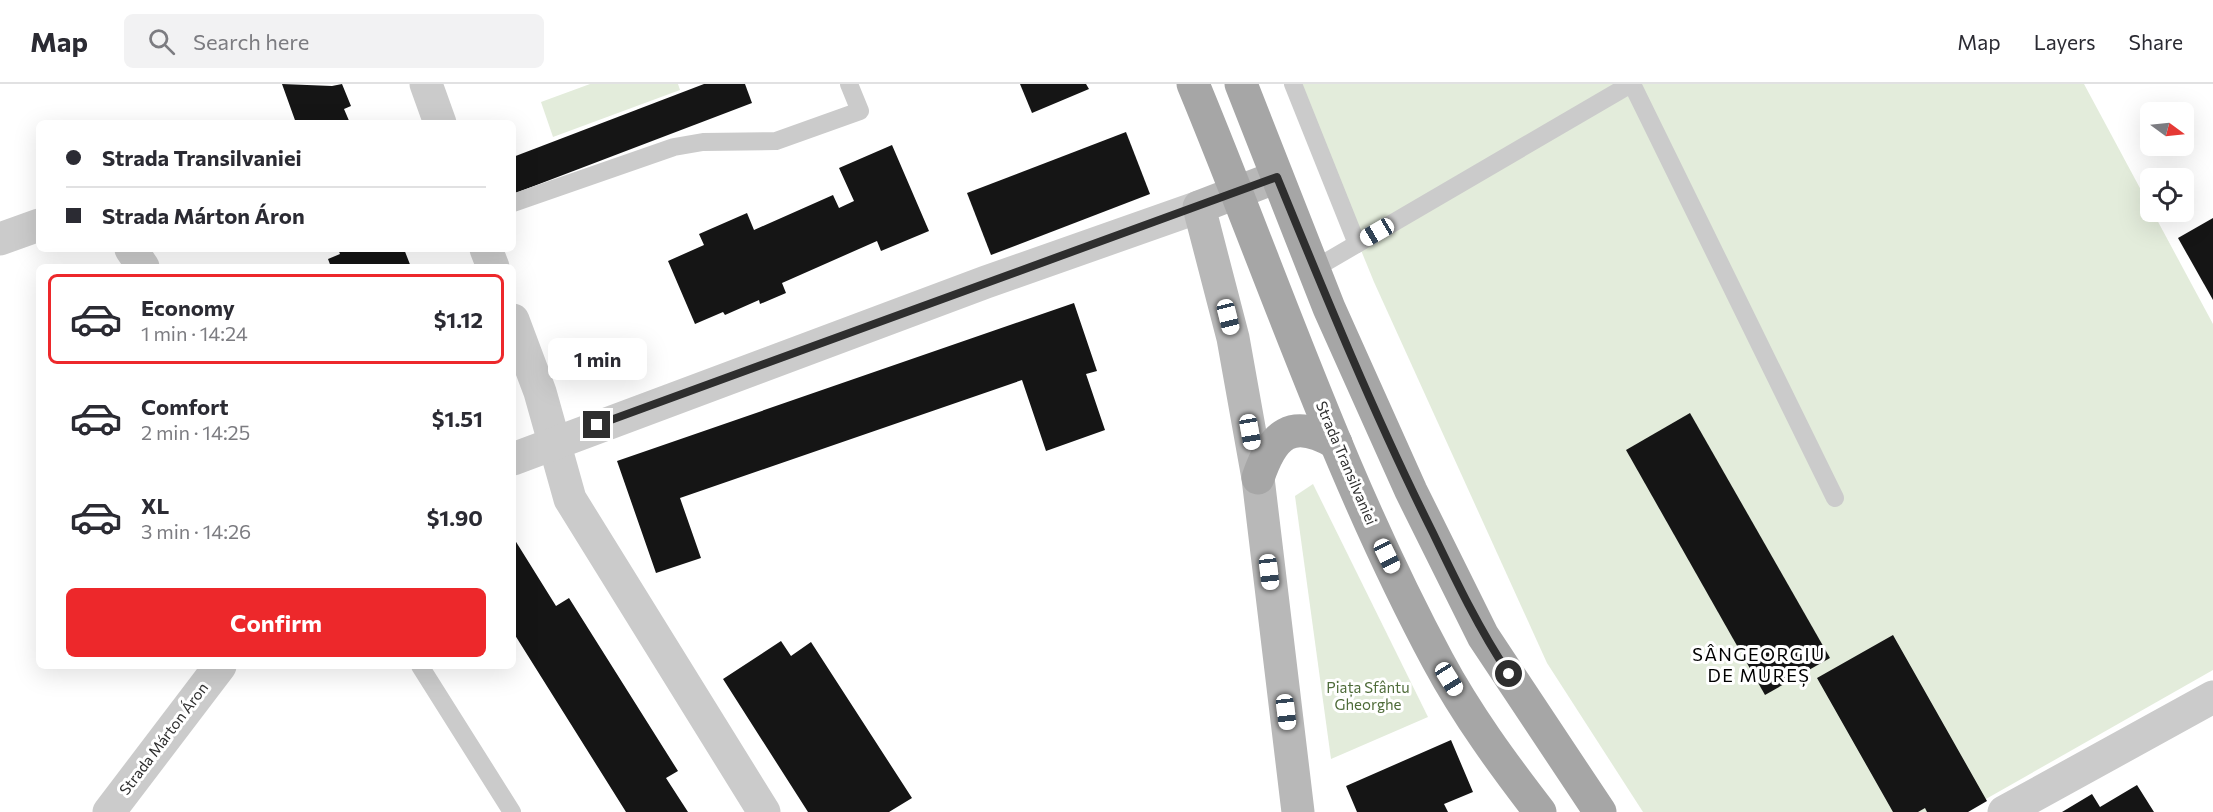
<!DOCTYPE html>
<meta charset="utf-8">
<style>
:root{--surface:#fff;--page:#f2f2f3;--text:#2b2b33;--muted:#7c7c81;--line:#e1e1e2;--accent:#ed282b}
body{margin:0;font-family:Commissioner,sans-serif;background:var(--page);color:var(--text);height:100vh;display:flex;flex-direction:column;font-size:22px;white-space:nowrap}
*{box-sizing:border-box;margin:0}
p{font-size:20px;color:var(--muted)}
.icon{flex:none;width:33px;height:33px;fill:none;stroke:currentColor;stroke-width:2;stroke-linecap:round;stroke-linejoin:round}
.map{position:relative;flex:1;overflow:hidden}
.drawer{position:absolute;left:36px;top:180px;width:480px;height:405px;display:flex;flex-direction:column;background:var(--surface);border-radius:9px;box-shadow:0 6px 24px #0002}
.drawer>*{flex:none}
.guide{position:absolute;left:36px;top:36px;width:480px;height:132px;border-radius:9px;box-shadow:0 6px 24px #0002;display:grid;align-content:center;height:132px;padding:0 30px;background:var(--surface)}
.needle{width:39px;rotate:105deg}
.fabs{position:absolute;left:2140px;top:18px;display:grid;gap:12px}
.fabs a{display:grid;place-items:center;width:54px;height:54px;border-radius:9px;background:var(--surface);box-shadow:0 6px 24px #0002;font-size:30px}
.end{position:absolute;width:27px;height:27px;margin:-14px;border:8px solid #2e2e2e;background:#fff;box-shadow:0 0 0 3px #fff}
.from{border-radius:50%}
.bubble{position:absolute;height:42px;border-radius:9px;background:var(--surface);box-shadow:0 6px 24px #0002;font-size:20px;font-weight:700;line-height:42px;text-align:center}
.car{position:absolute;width:18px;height:36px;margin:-18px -9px;border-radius:8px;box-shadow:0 0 4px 2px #0007;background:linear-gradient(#fff 24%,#345 0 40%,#fff 0 76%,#345 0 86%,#fff 0)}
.guide b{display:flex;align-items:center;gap:21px;height:57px;font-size:22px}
.guide b+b{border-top:2px solid var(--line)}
.guide i{width:15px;height:15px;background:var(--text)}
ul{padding:10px 0 0;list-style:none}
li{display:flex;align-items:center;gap:18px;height:90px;margin:0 12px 9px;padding:0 18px;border:3px solid transparent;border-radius:9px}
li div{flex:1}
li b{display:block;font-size:22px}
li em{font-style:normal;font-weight:700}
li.active{border-color:var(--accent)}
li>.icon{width:54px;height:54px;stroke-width:1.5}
.action{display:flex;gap:12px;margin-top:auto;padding:12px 30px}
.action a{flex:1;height:69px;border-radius:9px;background:var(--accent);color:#fff;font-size:24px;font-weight:700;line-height:69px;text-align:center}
header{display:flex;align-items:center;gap:36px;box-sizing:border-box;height:84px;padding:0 30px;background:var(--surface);border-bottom:2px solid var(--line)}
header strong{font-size:28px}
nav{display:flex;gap:33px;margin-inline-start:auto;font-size:21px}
.search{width:420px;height:54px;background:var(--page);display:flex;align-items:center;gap:15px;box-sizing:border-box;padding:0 21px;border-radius:9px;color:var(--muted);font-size:22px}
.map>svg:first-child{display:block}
.green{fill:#e3ecdb}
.building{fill:#151515}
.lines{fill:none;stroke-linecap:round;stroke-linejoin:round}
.lane{stroke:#cbcbcb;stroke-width:18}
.street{stroke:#cbcbcb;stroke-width:33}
.secondary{stroke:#b8b8b8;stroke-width:33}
.primary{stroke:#a6a6a6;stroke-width:33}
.route{stroke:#2e2e2e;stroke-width:8}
.labels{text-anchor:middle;stroke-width:6;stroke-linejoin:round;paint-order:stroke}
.street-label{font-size:15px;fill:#2e2e2e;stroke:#fff}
.park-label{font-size:15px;fill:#4e6b39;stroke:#fff}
.quarter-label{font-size:18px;letter-spacing:1.5px;fill:#000;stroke:#fff}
</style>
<header>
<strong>Map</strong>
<div class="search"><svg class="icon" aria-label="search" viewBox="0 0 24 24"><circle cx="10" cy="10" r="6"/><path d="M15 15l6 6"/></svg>Search here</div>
<nav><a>Map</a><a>Layers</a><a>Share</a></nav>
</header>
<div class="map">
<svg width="2213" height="728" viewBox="0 0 2213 728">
<rect width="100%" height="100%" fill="#fff"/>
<g class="green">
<path d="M590 0H678L680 6 553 53 541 18Z"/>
<path d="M1293 0H2084L2213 240V586L1963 728H1643L1547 579 1374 198Z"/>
<path d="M1313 400 1428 633 1331 675 1295 412Z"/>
</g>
<g class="building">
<path d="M282 0 332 2 342 0 351 22 344 25 350 39H296Z"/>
<path d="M704 0H745L752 19 513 110V73Z"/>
<path d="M1020 0H1086L1089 5 1032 29Z"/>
<path d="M1126 48 1150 110 991 171 967 109Z"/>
<path d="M892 61 929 147 881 167 877 157 782 199 786 209 760 220 759 216 725 231 723 228 695 240 668 177 704 161 699 150 747 129 754 146 833 111 839 124 854 117 839 84Z"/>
<path d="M2213 134V216L2178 154Z"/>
<path d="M338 165H404L411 183H331L328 175 340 170Z"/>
<path d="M1074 219 1097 287 1086 290 1105 346 1046 367 1022 296 680 414 701 474 656 489 617 377Z"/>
<path d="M1690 329 1830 574 1765 611 1626 366Z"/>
<path d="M513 453 556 522 569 514 678 687 666 694 688 728H626L513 548Z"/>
<path d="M1893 551 1987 717 1968 728H1927L1925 724 1918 728H1893L1817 594Z"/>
<path d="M781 557 791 572 811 558 912 714 889 728H808L723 595Z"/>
<path d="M1451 656 1473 708 1444 720 1448 728H1357L1346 702Z"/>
<path d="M2137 701 2154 728H2062L2092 710 2100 723Z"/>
</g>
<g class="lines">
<g class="lane">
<path d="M1293 0 1357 160"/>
<path d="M1632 0 1835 414"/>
<path d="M513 119 674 63 703 58 776 57 860 27 849 0"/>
<path d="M1314 185 1631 0"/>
<path d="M420 582 512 728"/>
</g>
<g class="street">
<path d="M426 0 440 39"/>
<path d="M0 155 39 141"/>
<path d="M131 165 143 183"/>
<path d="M486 165 493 183"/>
<path d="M513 236 540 308 570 415 764 728"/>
<path d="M513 375 986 198 1199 123"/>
<path d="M109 728 220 582"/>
<path d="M2004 728 2213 613"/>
</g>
<path class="secondary" d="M1277 93 1199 123 1233 254 1258 394 1298 728"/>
<g class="primary">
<path d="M1193 0C1273 193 1339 393 1438 577 1467 631 1503 680 1540 728"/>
<path d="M1241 0 1329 224 1411 407 1483 552 1600 728"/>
<path d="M1258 394C1273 350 1291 333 1336 359"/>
</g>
</g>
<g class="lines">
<path class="route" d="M597 341 1277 93C1326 213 1375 333 1433 449 1456 497 1479 545 1509 590"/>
</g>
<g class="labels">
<g class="street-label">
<text transform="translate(1346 379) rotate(67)" y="5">Strada Transilvaniei</text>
<text transform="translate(164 655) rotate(-53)" y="5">Strada Márton Áron</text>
</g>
<g class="park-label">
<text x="1368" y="609">Piața Sfântu<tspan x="1368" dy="17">Gheorghe</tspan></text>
</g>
<g class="quarter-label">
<text x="1759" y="577">SÂNGEORGIU<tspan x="1759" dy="21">DE MUREȘ</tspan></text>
</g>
</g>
</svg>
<div class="fabs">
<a><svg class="needle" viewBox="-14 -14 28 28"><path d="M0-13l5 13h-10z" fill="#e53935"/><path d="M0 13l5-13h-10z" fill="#7c7c81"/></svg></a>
<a><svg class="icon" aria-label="locate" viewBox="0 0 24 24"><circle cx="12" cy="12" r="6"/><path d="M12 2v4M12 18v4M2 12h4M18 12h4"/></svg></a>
</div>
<i class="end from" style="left:1509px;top:590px"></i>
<i class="end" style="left:597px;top:341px"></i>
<div class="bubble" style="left:548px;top:254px;width:99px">1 min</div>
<i class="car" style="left:1377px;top:148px;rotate:240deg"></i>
<i class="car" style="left:1228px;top:233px;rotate:166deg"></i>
<i class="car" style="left:1250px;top:348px;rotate:170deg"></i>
<i class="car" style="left:1387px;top:472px;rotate:154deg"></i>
<i class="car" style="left:1269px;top:488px;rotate:173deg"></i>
<i class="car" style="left:1449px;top:595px;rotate:148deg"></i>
<i class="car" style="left:1286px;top:628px;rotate:173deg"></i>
<div class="guide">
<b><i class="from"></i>Strada Transilvaniei</b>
<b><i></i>Strada Márton Áron</b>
</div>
<section class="drawer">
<ul>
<li class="active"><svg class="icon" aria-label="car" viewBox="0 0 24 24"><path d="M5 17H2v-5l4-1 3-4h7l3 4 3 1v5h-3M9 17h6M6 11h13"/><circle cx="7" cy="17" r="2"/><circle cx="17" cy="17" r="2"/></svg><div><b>Economy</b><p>1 min · 14:24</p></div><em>$1.12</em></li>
<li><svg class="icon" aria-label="car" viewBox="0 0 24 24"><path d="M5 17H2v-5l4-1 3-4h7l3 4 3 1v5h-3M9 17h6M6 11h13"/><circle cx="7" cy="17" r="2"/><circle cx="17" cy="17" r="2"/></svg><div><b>Comfort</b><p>2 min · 14:25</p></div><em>$1.51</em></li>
<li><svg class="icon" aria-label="car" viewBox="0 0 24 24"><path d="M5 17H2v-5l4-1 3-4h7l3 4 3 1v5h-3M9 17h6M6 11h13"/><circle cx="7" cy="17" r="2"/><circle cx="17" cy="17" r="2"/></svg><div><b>XL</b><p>3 min · 14:26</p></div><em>$1.90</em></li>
</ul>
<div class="action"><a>Confirm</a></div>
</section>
</div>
